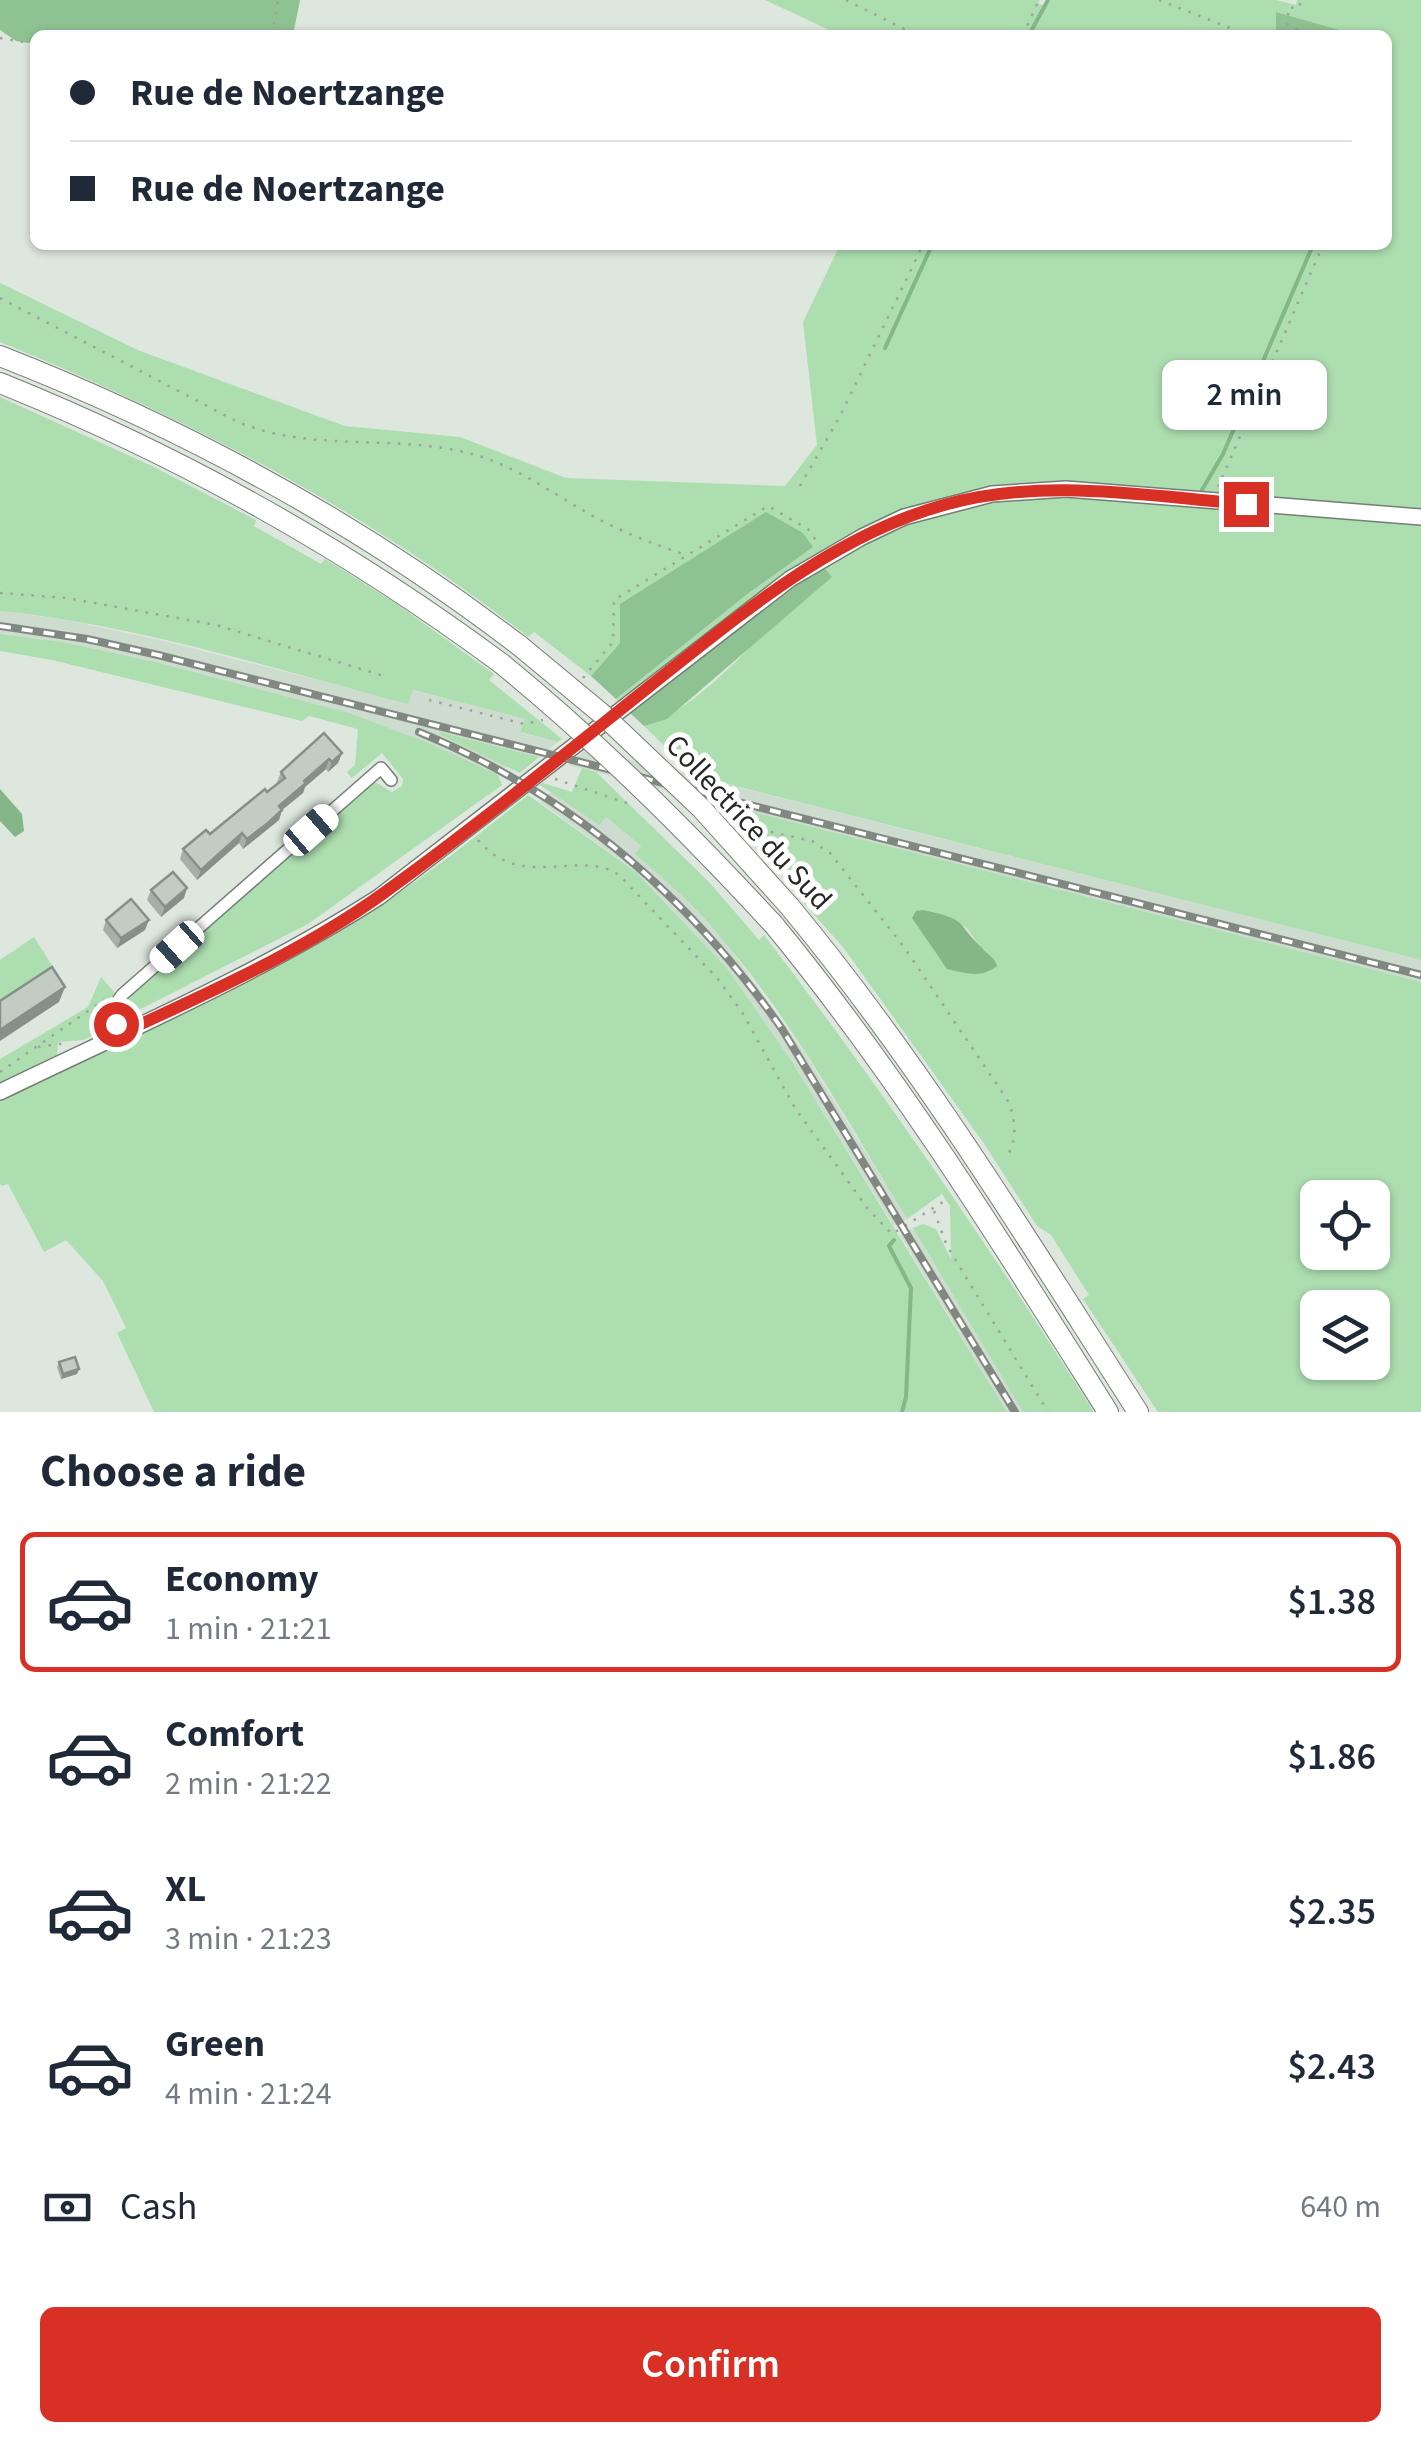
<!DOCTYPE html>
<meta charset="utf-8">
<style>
:root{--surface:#fff;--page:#f6f6f7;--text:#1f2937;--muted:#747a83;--line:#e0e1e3;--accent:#d93025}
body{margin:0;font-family:"Source Sans 3",sans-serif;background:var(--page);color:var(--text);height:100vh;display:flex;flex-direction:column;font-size:38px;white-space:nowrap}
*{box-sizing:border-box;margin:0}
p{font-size:32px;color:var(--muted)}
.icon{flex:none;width:55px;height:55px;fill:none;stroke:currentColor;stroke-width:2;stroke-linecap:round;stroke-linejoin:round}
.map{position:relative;height:1412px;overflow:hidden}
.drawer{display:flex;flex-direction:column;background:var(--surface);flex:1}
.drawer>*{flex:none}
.hud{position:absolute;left:30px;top:30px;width:1362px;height:220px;border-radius:15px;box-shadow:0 2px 8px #0004;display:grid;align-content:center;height:220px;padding:0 40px;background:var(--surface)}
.fabs{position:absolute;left:1300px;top:1180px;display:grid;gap:20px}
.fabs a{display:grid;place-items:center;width:90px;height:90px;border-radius:15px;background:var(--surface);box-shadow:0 2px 8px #0004;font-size:50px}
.end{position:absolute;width:45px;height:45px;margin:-22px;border:12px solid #d93025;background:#fff;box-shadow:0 0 0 5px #fff}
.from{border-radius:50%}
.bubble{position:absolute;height:70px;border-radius:15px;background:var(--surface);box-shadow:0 2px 8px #0004;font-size:32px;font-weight:600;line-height:70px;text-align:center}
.car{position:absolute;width:30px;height:60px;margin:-30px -15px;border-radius:12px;box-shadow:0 0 8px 2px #0007;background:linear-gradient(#fff 24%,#345 0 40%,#fff 0 76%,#345 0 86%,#fff 0)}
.hud b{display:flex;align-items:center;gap:35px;height:95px;font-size:38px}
.hud b+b{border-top:2px solid var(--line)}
.hud i{width:25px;height:25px;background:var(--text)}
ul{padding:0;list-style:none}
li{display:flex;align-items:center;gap:30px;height:140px;margin:0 20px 15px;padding:0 20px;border:5px solid transparent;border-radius:15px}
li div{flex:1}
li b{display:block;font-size:38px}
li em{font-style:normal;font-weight:600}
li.on{border-color:var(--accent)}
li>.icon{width:90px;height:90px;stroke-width:1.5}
h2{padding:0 40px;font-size:45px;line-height:120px}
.pay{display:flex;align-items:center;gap:25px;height:110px;padding:0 40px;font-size:38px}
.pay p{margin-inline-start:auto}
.button{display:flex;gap:20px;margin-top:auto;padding:20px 40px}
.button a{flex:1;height:115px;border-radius:15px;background:var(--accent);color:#fff;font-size:40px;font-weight:600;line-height:115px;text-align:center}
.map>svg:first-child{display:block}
.built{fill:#cddcce}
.green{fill:#addeb0;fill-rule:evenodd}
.forest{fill:#8fc293}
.water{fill:#84b688}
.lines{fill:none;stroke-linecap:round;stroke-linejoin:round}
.stream{stroke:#84b688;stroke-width:4}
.street-casing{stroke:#757d75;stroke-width:14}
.secondary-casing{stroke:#757d75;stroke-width:18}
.highway-casing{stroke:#757d75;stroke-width:22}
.path{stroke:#9da49d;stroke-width:2.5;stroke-dasharray:2.5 8;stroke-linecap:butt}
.street{stroke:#fff;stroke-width:11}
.secondary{stroke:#fff;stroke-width:15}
.highway{stroke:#fff;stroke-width:20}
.rail-casing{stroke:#818781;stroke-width:8}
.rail{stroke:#fff;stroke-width:4;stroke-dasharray:11;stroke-linecap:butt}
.highway-bridge-casing{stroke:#757d75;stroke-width:22;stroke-linecap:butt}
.highway-bridge{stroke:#fff;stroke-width:20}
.wall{fill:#a8afa8}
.shaded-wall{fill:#888f88}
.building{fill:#c3ccc3;stroke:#888f88;stroke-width:2.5}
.route{stroke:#d93025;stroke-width:12}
.labels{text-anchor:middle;stroke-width:10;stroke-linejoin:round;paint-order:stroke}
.street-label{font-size:30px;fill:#252825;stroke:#fff}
</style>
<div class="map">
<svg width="1421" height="1412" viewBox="0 0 1421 1412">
<rect width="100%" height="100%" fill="#dee7de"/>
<g class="built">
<path d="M0 611 67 620 164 641 408 703 412 690 526 719 521 733 558 742 539 757 440 732 508 766 497 775 431 744 62 642 0 634Z"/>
<path d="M587 749 1421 960V982L568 765Z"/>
<path d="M551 792 599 824 606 817 641 846 636 854 682 895 726 943 804 1052 907 1219 894 1226 791 1060 726 967 637 872 540 802Z"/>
<path d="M913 1228 1023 1412H1007L900 1235Z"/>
</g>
<g class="green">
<path d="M765 0H1040L1038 3 1044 6 1050 0H1276L1296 5 1297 0H1421V960L696 776 644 726C694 709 735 662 772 625L709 648 630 713 616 699 750 592 812 547 803 533 620 643 591 676 534 632 528 637C369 512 187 418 0 342V283L140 351 345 426 460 437 566 478 785 486 817 445 803 322 840 245H1388V35H1349L1277 12 1276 35H840Z"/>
<path d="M0 397 152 466 256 520 254 526 321 564 325 559 397 604 494 674 489 680 562 739 558 742 520 732 525 719 413 690 408 704C274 669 138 625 0 611Z"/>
<path d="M0 634 62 642 155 662 349 713 431 744 498 775 502 785 308 924 123 1018 124 1001 149 979 151 970 365 783H377L392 792 402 786 403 779 382 753 352 778 347 772 355 765 358 729 309 716 302 721 52 660 0 651Z"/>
<path d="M440 732 539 757 520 773 439 734Z"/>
<path d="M582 768 596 772 710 883 759 940 764 935C882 1089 990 1248 1094 1412H1023L913 1228 923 1224 936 1229 951 1259 950 1206 942 1194 907 1219C850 1126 797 1028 727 945 700 911 668 882 635 854L641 846 606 817 599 825 540 785 543 783 572 792Z"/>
<path d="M528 795 636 872 726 967 791 1060 1007 1412H154L117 1333 126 1328 103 1281 66 1240 44 1252 8 1184 2 1186 0 1183V1100C108 1049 219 1001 323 941 395 900 464 847 528 795Z"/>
<path d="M726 805 1421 982V1412H1158L1083 1299 1089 1295 1051 1235 1037 1226 985 1145 843 947 799 898 805 892 755 833ZM916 911 966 927 981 948 995 959ZM1318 1198H1372V1252H1318ZM1318 1308H1372V1362H1318Z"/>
<path d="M34 937 58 975 0 1012V960Z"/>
<path d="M101 977 115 993C104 1005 104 1013 107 1029L83 1040 58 1042 57 1055 0 1083V1059L88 1007Z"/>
</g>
<g class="forest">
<path d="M0 0H300L293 35H35V44L16 41 0 30Z"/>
<path d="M1276 12 1346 32 1349 35H1276Z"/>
<path d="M766 512 803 533 813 547 750 592 616 699 591 676 620 643V604Z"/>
<path d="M823 566 832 577 667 719 644 726 630 713 709 648Z"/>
</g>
<g class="water">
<path d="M0 789 22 814 24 831 15 837 0 821Z"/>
<path d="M924 910C969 921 953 919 982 948 989 956 994 956 997 966 981 979 965 973 947 969L912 918 916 911Z"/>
</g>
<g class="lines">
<g class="stream">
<path d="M1029 35 1048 0"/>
<path d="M1289 35 1297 30"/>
<path d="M885 348 932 245"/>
<path d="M1202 490 1223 454 1313 245"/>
<path d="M894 1240 889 1246 911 1288 906 1397 902 1412"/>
</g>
<g class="street-casing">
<path id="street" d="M120 1034C114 1018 111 1009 122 995L381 768 391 780"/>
</g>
<g class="secondary-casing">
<path id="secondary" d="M0 1092C128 1030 259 974 379 897L790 579 862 537 904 517 992 494 1066 489 1421 517"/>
</g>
<g class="highway-casing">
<g id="highway">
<path d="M0 356C184 428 362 525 520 646"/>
<path d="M0 383C179 455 347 549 502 664"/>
<path d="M790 907C921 1065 1028 1240 1138 1412"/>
<path d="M774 925C899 1077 1003 1245 1108 1412"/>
</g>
</g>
<g class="path">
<path d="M846 0 916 35"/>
<path d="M1159 0 1248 35"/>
<path d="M272 35 278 0"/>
<path d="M1023 35 1039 0"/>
<path d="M1282 35 1288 23V8L1300 7V0"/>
<path d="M0 38 35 44"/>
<path d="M0 298 238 422C315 454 400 432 479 456 526 471 564 502 608 524 633 536 659 546 686 555"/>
<path d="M800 486 840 416 923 245"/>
<path d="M1218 487 1323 245"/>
<path d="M0 593 67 598 216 625 384 676"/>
<path d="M583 678 613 642 614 600 768 506 808 529 820 546"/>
<path d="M429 700 524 724 543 720"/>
<path d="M555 779 633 805"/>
<path d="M740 825 812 841 830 853 904 947 1008 1101C1016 1120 1018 1142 1005 1159"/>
<path d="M478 840C521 892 580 848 619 875L717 978 742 1012 795 1108 868 1209 892 1234 946 1200"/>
<path d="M38 1047 67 1043"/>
<path d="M0 1072 104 1000"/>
<path d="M934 1211 947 1246 1048 1412"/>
</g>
<use href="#street" class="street"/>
<use href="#secondary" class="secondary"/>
<use href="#highway" class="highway"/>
<g class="rail-casing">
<g id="rail">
<path d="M0 626 87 639 158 655 1421 975"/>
<path d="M419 732C570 794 689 896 782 1029L1015 1412"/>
</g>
</g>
<use href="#rail" class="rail"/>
<g class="highway-bridge-casing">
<g id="highway-bridge">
<path d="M520 646 602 714 701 808 790 907"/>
<path d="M502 664C601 745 687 831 774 925"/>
</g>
</g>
<use href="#highway-bridge" class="highway-bridge"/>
</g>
<g class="wall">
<path d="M342 753 338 763 328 772 326 769 305 787 303 793 282 810 279 820 264 832 243 849 239 843 197 880 180 859 183 849 210 834 278 784 277 782 281 772Z"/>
<path d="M151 890 184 898 161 917 147 900Z"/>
<path d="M106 920 145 930 117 948 103 930Z"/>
<path d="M59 1362 79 1369 77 1374 61 1379 57 1367Z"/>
</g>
<g class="shaded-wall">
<path d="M342 753 338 763 328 772 332 762Z"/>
<path d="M329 759 326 769 305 787 303 793 282 810 279 820 243 849 247 839 304 781Z"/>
<path d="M242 833 239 843 197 880 201 870Z"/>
<path d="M187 888 184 898 161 917 165 907Z"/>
<path d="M149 920 145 930 117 948 121 938Z"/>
<path d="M65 987 59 1002 0 1041V1030Z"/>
<path d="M79 1369 77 1374 61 1379 63 1374Z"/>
</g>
<g class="building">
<path d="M324 733 342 753 332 762 329 759 304 781 306 783 279 806 282 810 268 823 247 839 242 833 201 870 183 849 206 830 210 834 265 789 267 792 285 778 281 772Z"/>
<path d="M173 872 187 888 165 907 151 890Z"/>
<path d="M131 899 149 920 121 938 106 920Z"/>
<path d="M52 967 65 987 0 1030V1001Z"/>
<path d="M75 1357 79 1369 63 1374 59 1362Z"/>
</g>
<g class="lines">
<path class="route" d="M116 1024 120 1034C209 992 300 953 381 895 473 829 561 757 650 686 740 615 832 536 944 505 1043 477 1146 496 1246 504"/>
</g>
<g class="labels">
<g class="street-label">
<text transform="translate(749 822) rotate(47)" y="10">Collectrice du Sud</text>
</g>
</g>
</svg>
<div class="fabs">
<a><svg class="icon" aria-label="locate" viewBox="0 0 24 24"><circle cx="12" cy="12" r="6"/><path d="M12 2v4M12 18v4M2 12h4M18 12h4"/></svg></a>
<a><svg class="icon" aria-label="layers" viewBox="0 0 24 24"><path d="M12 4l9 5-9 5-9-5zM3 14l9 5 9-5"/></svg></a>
</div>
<i class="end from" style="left:116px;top:1024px"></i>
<i class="end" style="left:1246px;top:504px"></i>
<div class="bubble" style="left:1162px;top:360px;width:165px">2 min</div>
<i class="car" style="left:311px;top:830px;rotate:49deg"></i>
<i class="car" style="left:177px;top:947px;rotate:228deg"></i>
<div class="hud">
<b><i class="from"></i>Rue de Noertzange</b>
<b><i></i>Rue de Noertzange</b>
</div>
</div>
<section class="drawer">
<h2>Choose a ride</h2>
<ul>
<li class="on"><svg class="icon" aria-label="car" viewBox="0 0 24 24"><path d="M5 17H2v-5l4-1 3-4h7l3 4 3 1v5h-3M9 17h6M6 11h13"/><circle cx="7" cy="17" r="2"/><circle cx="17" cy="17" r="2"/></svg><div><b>Economy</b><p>1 min · 21:21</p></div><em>$1.38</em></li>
<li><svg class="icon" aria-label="car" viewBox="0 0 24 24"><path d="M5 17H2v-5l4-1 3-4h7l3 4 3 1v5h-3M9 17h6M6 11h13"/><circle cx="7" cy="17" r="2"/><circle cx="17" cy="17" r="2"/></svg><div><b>Comfort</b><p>2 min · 21:22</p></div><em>$1.86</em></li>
<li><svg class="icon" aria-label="car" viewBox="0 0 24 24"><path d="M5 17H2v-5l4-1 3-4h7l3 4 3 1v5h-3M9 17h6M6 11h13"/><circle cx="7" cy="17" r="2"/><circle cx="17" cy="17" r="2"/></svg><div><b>XL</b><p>3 min · 21:23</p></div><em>$2.35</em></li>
<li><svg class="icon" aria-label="car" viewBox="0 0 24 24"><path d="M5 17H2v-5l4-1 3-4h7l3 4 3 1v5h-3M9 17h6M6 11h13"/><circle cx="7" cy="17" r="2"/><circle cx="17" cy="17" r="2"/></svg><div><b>Green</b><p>4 min · 21:24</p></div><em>$2.43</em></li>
</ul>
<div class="pay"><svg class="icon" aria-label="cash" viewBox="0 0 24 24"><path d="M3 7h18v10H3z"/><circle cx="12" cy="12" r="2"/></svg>Cash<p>640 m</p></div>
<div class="button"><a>Confirm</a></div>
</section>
